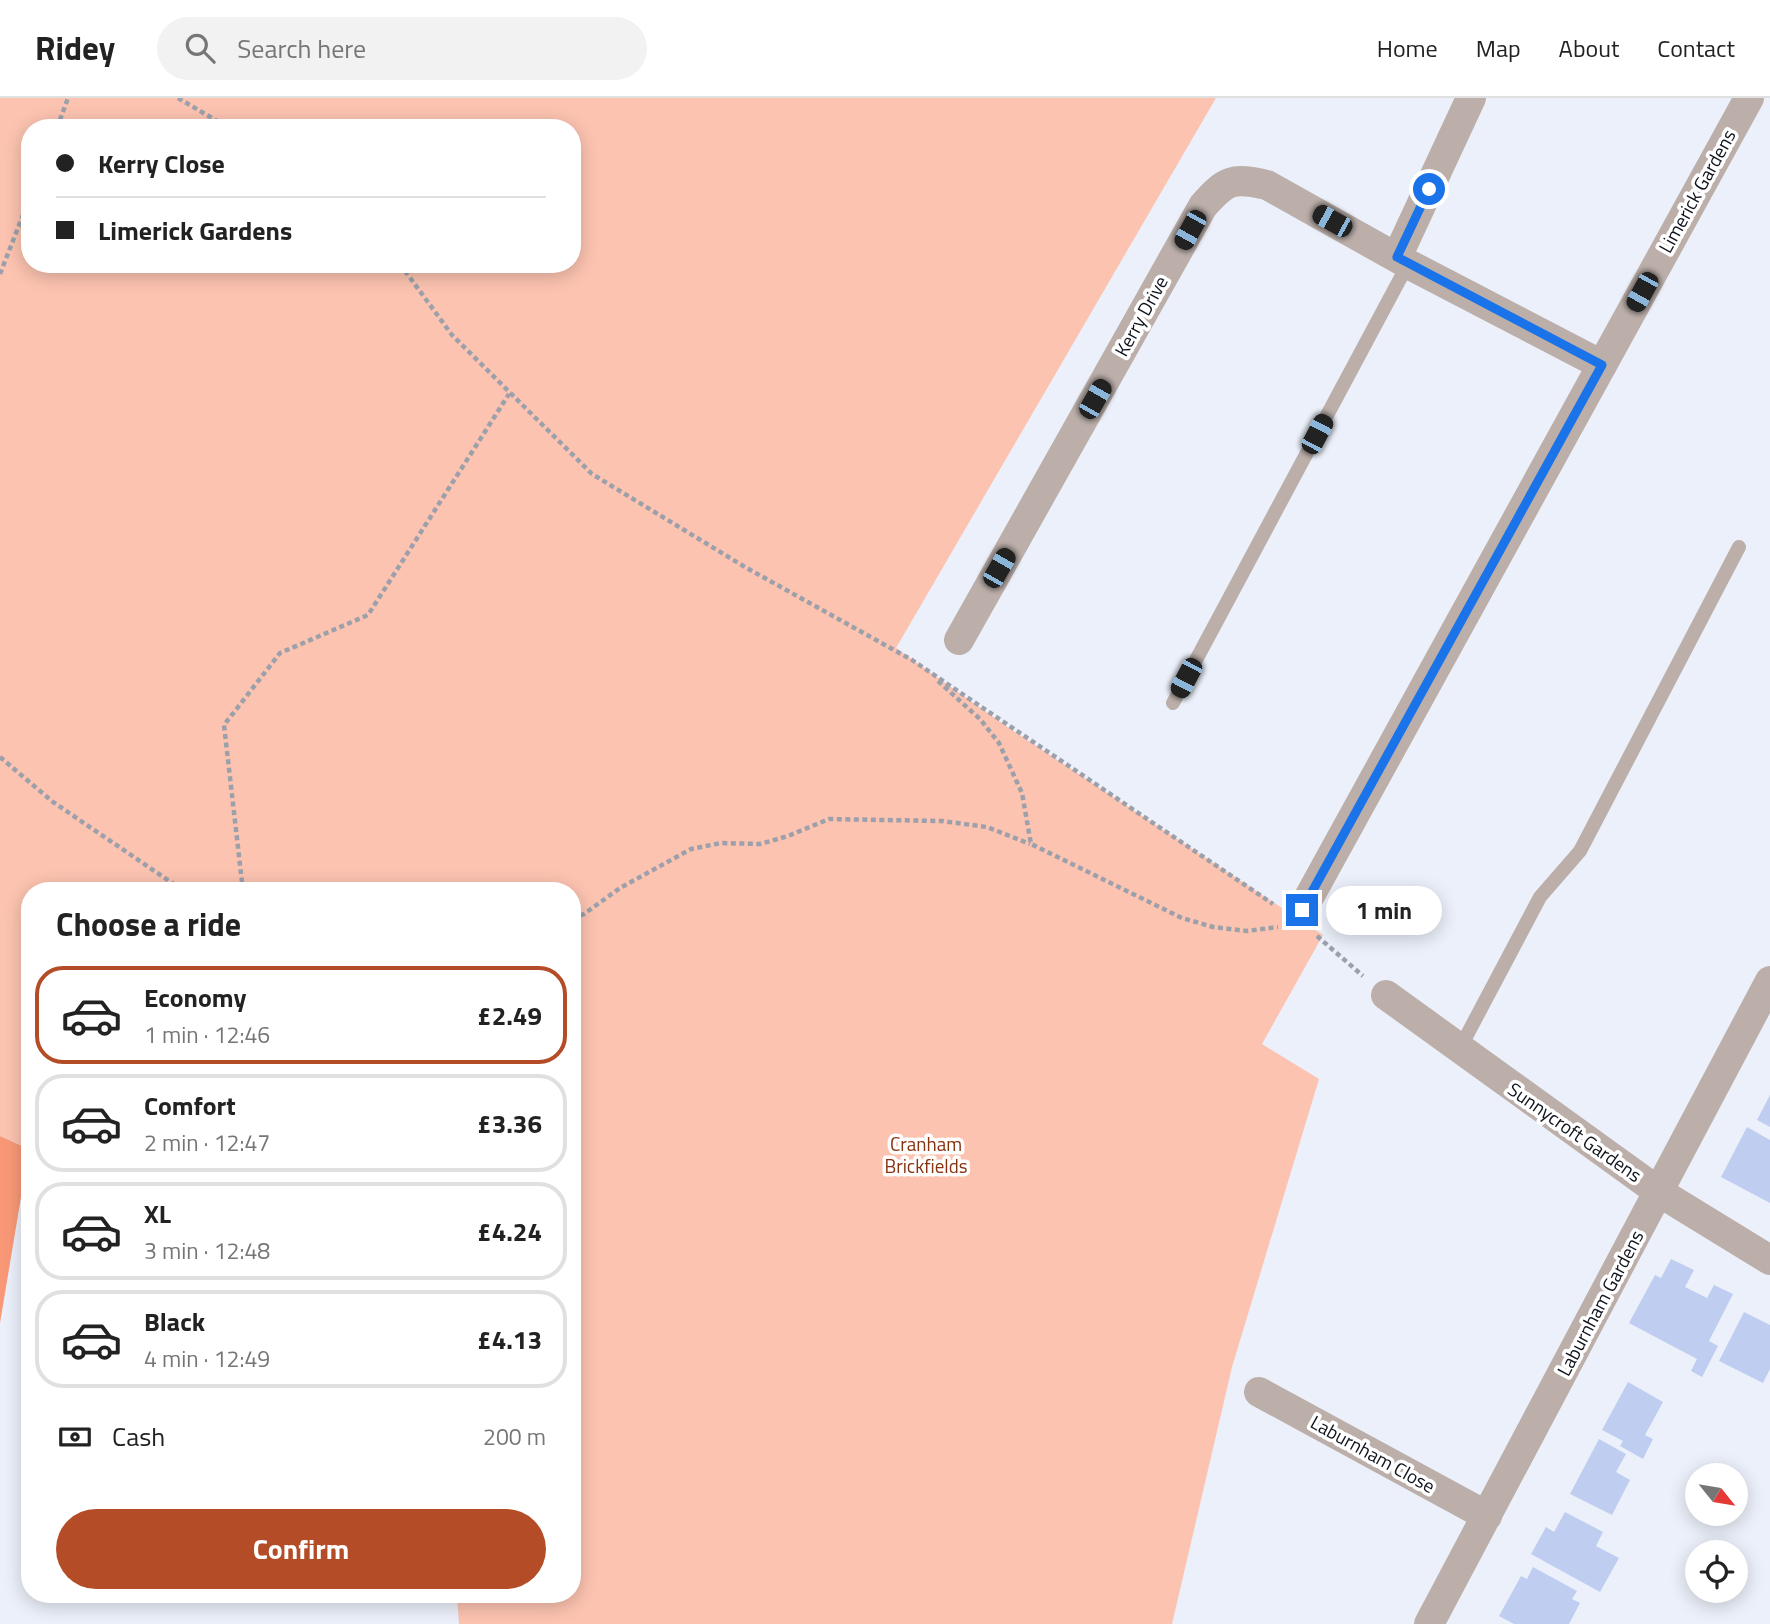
<!DOCTYPE html>
<meta charset="utf-8">
<style>
:root{--surface:#fff;--page:#f2f2f2;--text:#222;--muted:#767676;--line:#e0e0e0;--accent:#b44d27}
body{margin:0;font-family:"Titillium Web",sans-serif;background:var(--page);color:var(--text);height:100vh;display:flex;flex-direction:column;font-size:26px;white-space:nowrap}
*{box-sizing:border-box;margin:0}
p{font-size:23px;color:var(--muted)}
.icon{flex:none;width:38px;height:38px;fill:none;stroke:currentColor;stroke-width:2;stroke-linecap:round;stroke-linejoin:round}
.map{position:relative;flex:1;overflow:hidden}
.sheet{position:absolute;left:21px;top:784px;width:560px;height:721px;display:flex;flex-direction:column;background:var(--surface);border-radius:28px;box-shadow:0 4px 18px #0003}
.sheet>*{flex:none}
.guide{position:absolute;left:21px;top:21px;width:560px;height:154px;border-radius:28px;box-shadow:0 4px 18px #0003;display:grid;align-content:center;height:154px;padding:0 35px;background:var(--surface)}
.needle{width:46px;rotate:120deg}
.fabs{position:absolute;left:1685px;top:1365px;display:grid;gap:14px}
.fabs a{display:grid;place-items:center;width:63px;height:63px;border-radius:50%;background:var(--surface);box-shadow:0 4px 18px #0003;font-size:35px}
.end{position:absolute;width:32px;height:32px;margin:-16px;border:9px solid #1a73e8;background:#fff;box-shadow:0 0 0 4px #fff}
.from{border-radius:50%}
.bubble{position:absolute;height:49px;border-radius:24px;background:var(--surface);box-shadow:0 4px 18px #0003;font-size:23px;font-weight:700;line-height:49px;text-align:center}
.car{position:absolute;width:21px;height:42px;margin:-21px -10px;border-radius:9px;box-shadow:0 0 5px 2px #0007;background:linear-gradient(#222 24%,#8ab4d8 0 40%,#222 0 76%,#8ab4d8 0 86%,#222 0)}
.guide b{display:flex;align-items:center;gap:24px;height:66px;font-size:26px}
.guide b+b{border-top:2px solid var(--line)}
.guide i{width:18px;height:18px;background:var(--text)}
ul{padding:0;list-style:none}
li{display:flex;align-items:center;gap:21px;height:98px;margin:0 14px 10px;padding:0 21px;border:4px solid var(--line);border-radius:28px}
li div{flex:1}
li b{display:block;font-size:26px}
li em{font-style:normal;font-weight:700}
li.current{border-color:var(--accent)}
li>.icon{width:63px;height:63px;stroke-width:1.5}
h2{padding:0 35px;font-size:32px;line-height:84px}
.pay{display:flex;align-items:center;gap:18px;height:77px;padding:0 35px;font-size:26px}
.pay p{margin-inline-start:auto}
.cta{display:flex;gap:14px;margin-top:auto;padding:14px 35px}
.cta a{flex:1;height:80px;border-radius:42px;background:var(--accent);color:#fff;font-size:28px;font-weight:700;line-height:80px;text-align:center}
header{display:flex;align-items:center;gap:42px;box-sizing:border-box;height:98px;padding:0 35px;background:var(--surface);border-bottom:2px solid var(--line)}
header strong{font-size:33px}
nav{display:flex;gap:38px;margin-inline-start:auto;font-size:24px}
.search{width:490px;height:63px;background:var(--page);display:flex;align-items:center;gap:18px;box-sizing:border-box;padding:0 24px;border-radius:38px;color:var(--muted);font-size:26px}
.map>svg:first-child{display:block}
.green{fill:#fcc3b0;fill-rule:evenodd}
.forest{fill:#f99877}
.building{fill:#bfcef0}
.lines{fill:none;stroke-linecap:round;stroke-linejoin:round}
.path{stroke:#9ca0aa;stroke-width:4.5;stroke-dasharray:5 3.5;stroke-linecap:butt}
.service{stroke:#bcafaa;stroke-width:14}
.minor{stroke:#bcafaa;stroke-width:30}
.route{stroke:#1a73e8;stroke-width:9}
.labels{text-anchor:middle;stroke-width:7;stroke-linejoin:round;paint-order:stroke}
.street-label{font-size:19px;fill:#0f121b;stroke:#fff}
.park-label{font-size:19px;fill:#86310f;stroke:#fff}
</style>
<header>
<strong>Ridey</strong>
<div class="search"><svg class="icon" aria-label="search" viewBox="0 0 24 24"><circle cx="10" cy="10" r="6"/><path d="M15 15l6 6"/></svg>Search here</div>
<nav><a>Home</a><a>Map</a><a>About</a><a>Contact</a></nav>
</header>
<div class="map">
<svg width="1770" height="1526" viewBox="0 0 1770 1526">
<rect width="100%" height="100%" fill="#ebf0fa"/>
<path class="green" d="M0 0H1216L896 550 1006 628 1323 837 1262 946 1319 981 1232 1269 1172 1526H459L457 1496H572V793H30V1051L0 1038ZM30 30H572V166H30Z"/>
<path class="forest" d="M0 1038 29 1051 0 1225Z"/>
<g class="building">
<path d="M1770 997V1029L1757 1022Z"/>
<path d="M1747 1029 1770 1042V1105L1721 1079Z"/>
<path d="M1671 1161 1694 1172 1685 1189 1707 1200 1714 1187 1733 1196 1709 1243 1718 1248 1702 1279 1691 1273 1697 1261 1629 1225 1655 1177 1661 1180Z"/>
<path d="M1744 1214 1770 1227V1271L1763 1285 1719 1263Z"/>
<path d="M1628 1284 1663 1304 1645 1337 1653 1341 1643 1361 1620 1348 1623 1343 1602 1332Z"/>
<path d="M1599 1341 1626 1356 1616 1374 1630 1382 1612 1417 1570 1396Z"/>
<path d="M1565 1414 1603 1434 1596 1448 1619 1460 1600 1494 1531 1456 1546 1429 1554 1434Z"/>
<path d="M1533 1469 1577 1493 1572 1501 1580 1505 1569 1526H1514L1499 1518 1521 1478 1527 1481Z"/>
</g>
<g class="lines">
<g class="path">
<path d="M178 0 229 30"/>
<path d="M57 30 68 0"/>
<path d="M400 166 452 237 592 376 745 469 912 562 1273 806"/>
<path d="M0 176 30 99"/>
<path d="M938 583 980 621 999 645 1022 695 1031 746 1182 820 1213 829 1247 833 1278 829"/>
<path d="M0 659 53 704 184 793"/>
<path d="M243 793 224 627 280 555 368 517 509 296"/>
<path d="M572 820 584 816 620 790 691 751 721 745 760 746 788 738 829 721 942 723 987 729 1030 746"/>
<path d="M1317 838 1363 878"/>
</g>
<g class="service">
<path d="M1173 605 1408 166"/>
<path d="M1459 952 1540 799 1580 753 1739 449"/>
</g>
<g class="minor">
<path d="M1397 159 1471 0"/>
<path d="M959 542 1203 108C1226 82 1232 79 1267 87L1408 166 1602 267"/>
<path d="M1302 812 1749 0"/>
<path d="M1386 897 1659 1094 1770 1162"/>
<path d="M1259 1294 1487 1418"/>
<path d="M1429 1526 1770 883"/>
</g>
</g>
<g class="lines">
<path class="route" d="M1302 812 1602 267 1397 159 1429 91"/>
</g>
<g class="labels">
<g class="street-label">
<text transform="translate(1697 93) rotate(-61)" y="7">Limerick Gardens</text>
<text transform="translate(1141 218) rotate(-61)" y="7">Kerry Drive</text>
<text transform="translate(1575 1034) rotate(35)" y="7">Sunnycroft Gardens</text>
<text transform="translate(1600 1205) rotate(-62)" y="7">Laburnham Gardens</text>
<text transform="translate(1373 1356) rotate(29)" y="7">Laburnham Close</text>
</g>
<g class="park-label">
<text x="926" y="1053">Cranham<tspan x="926" dy="22">Brickfields</tspan></text>
</g>
</g>
</svg>
<div class="fabs">
<a><svg class="needle" viewBox="-14 -14 28 28"><path d="M0-13l5 13h-10z" fill="#e53935"/><path d="M0 13l5-13h-10z" fill="#767676"/></svg></a>
<a><svg class="icon" aria-label="locate" viewBox="0 0 24 24"><circle cx="12" cy="12" r="6"/><path d="M12 2v4M12 18v4M2 12h4M18 12h4"/></svg></a>
</div>
<i class="end from" style="left:1429px;top:91px"></i>
<i class="end" style="left:1302px;top:812px"></i>
<div class="bubble" style="left:1326px;top:788px;width:116px">1 min</div>
<i class="car" style="left:1332px;top:123px;rotate:299deg"></i>
<i class="car" style="left:1190px;top:132px;rotate:209deg"></i>
<i class="car" style="left:1642px;top:194px;rotate:209deg"></i>
<i class="car" style="left:1095px;top:301px;rotate:30deg"></i>
<i class="car" style="left:1317px;top:336px;rotate:28deg"></i>
<i class="car" style="left:999px;top:470px;rotate:30deg"></i>
<i class="car" style="left:1186px;top:580px;rotate:208deg"></i>
<div class="guide">
<b><i class="from"></i>Kerry Close</b>
<b><i></i>Limerick Gardens</b>
</div>
<section class="sheet">
<h2>Choose a ride</h2>
<ul>
<li class="current"><svg class="icon" aria-label="car" viewBox="0 0 24 24"><path d="M5 17H2v-5l4-1 3-4h7l3 4 3 1v5h-3M9 17h6M6 11h13"/><circle cx="7" cy="17" r="2"/><circle cx="17" cy="17" r="2"/></svg><div><b>Economy</b><p>1 min · 12:46</p></div><em>£2.49</em></li>
<li><svg class="icon" aria-label="car" viewBox="0 0 24 24"><path d="M5 17H2v-5l4-1 3-4h7l3 4 3 1v5h-3M9 17h6M6 11h13"/><circle cx="7" cy="17" r="2"/><circle cx="17" cy="17" r="2"/></svg><div><b>Comfort</b><p>2 min · 12:47</p></div><em>£3.36</em></li>
<li><svg class="icon" aria-label="car" viewBox="0 0 24 24"><path d="M5 17H2v-5l4-1 3-4h7l3 4 3 1v5h-3M9 17h6M6 11h13"/><circle cx="7" cy="17" r="2"/><circle cx="17" cy="17" r="2"/></svg><div><b>XL</b><p>3 min · 12:48</p></div><em>£4.24</em></li>
<li><svg class="icon" aria-label="car" viewBox="0 0 24 24"><path d="M5 17H2v-5l4-1 3-4h7l3 4 3 1v5h-3M9 17h6M6 11h13"/><circle cx="7" cy="17" r="2"/><circle cx="17" cy="17" r="2"/></svg><div><b>Black</b><p>4 min · 12:49</p></div><em>£4.13</em></li>
</ul>
<div class="pay"><svg class="icon" aria-label="cash" viewBox="0 0 24 24"><path d="M3 7h18v10H3z"/><circle cx="12" cy="12" r="2"/></svg>Cash<p>200 m</p></div>
<div class="cta"><a>Confirm</a></div>
</section>
</div>
